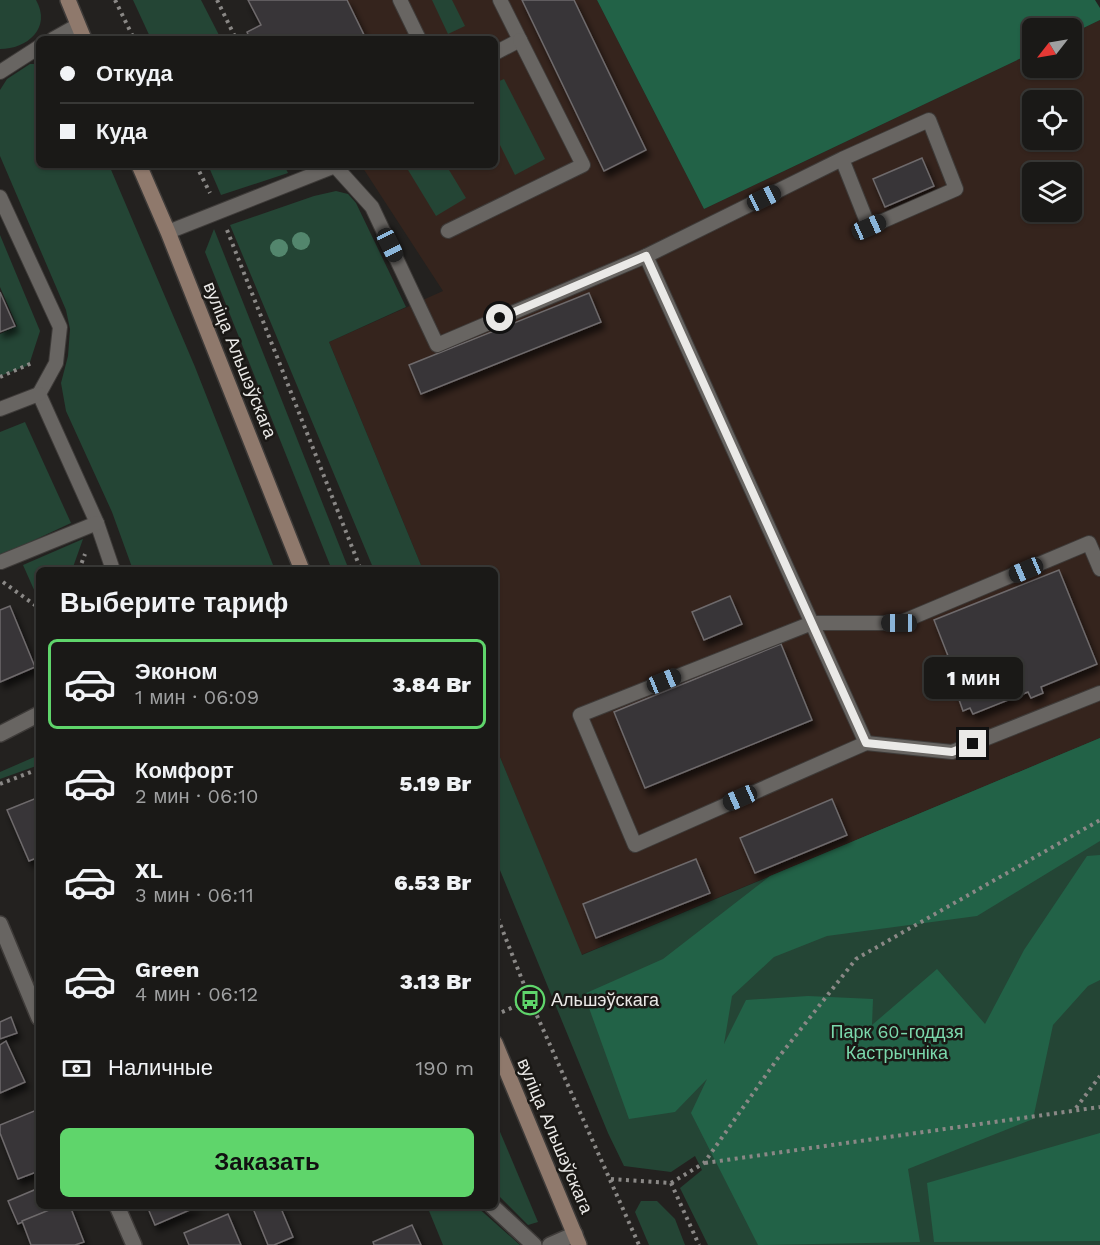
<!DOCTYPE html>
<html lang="ru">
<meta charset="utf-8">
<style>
:root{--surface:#1a1917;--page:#272624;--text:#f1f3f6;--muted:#9fa0a1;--line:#383836;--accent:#5fd56b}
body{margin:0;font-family:"Work Sans",sans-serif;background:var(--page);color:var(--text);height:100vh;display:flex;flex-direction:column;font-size:22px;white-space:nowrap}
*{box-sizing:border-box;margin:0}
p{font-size:20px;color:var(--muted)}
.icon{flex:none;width:33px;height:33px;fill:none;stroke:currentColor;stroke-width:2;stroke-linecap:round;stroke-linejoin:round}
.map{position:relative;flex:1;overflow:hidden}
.drawer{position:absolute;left:36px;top:567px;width:462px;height:642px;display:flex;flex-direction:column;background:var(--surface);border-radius:9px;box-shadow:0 2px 4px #0004,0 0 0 2px var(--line)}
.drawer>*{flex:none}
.guide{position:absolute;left:36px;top:36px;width:462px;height:132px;border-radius:9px;box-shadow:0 2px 4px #0004,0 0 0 2px var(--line);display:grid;align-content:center;height:132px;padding:0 24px;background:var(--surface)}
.needle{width:39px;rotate:239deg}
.buttons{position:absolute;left:1022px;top:18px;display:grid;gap:12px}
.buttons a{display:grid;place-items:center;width:60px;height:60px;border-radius:9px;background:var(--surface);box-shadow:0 2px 4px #0004,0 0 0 2px var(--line);font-size:30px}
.end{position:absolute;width:27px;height:27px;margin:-14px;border:8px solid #eae9e7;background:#111;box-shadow:0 0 0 3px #111}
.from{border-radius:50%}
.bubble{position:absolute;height:42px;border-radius:9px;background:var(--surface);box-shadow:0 2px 4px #0004,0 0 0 2px var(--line);font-size:20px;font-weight:800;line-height:42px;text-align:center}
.car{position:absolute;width:18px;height:36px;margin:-18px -9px;border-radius:8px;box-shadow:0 0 4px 2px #0007;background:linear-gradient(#222 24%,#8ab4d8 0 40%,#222 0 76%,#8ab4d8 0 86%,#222 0)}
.guide b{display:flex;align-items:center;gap:21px;height:57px;font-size:22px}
.guide b+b{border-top:2px solid var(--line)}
.guide i{width:15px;height:15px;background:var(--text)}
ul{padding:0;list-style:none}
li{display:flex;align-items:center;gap:18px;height:90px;margin:0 12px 9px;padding:0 12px;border:3px solid transparent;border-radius:9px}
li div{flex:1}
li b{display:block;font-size:22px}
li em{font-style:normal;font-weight:800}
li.current{border-color:var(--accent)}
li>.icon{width:54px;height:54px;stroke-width:1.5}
h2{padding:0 24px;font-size:27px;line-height:72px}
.pay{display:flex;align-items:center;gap:15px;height:66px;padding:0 24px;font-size:22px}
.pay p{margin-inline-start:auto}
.cta{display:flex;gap:12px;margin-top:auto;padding:12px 24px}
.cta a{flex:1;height:69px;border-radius:9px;background:var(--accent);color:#111;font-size:24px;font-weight:800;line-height:69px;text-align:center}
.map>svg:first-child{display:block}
.industrial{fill:#35241d;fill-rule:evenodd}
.green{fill:#244535}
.forest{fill:#226247}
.building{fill:#383537;stroke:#6e6a6c;stroke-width:1.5;filter:url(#shadow)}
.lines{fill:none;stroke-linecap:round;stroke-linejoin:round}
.service-casing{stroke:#3e3b39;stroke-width:16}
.minor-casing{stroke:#3e3b39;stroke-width:18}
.secondary-casing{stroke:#3e3b39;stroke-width:18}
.path{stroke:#8a8886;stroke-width:4;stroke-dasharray:3 4.5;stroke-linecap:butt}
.service{stroke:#686562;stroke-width:14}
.minor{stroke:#686562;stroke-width:15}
.secondary{stroke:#8f796c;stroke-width:15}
.tree{fill:#53866d}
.route{stroke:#eae9e7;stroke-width:8}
.labels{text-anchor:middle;stroke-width:5;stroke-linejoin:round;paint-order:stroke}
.street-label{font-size:18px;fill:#eae9e7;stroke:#1a1815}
.poi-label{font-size:18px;fill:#eae9e7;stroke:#1a1815;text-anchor:start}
.park-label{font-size:18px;fill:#7bd8ac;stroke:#1a1815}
</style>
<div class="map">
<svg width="1100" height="1245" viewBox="0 0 1100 1245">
<defs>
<filter id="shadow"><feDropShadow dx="3.5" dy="6" stdDeviation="3" flood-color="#0009"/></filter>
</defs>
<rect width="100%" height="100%" fill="#23211f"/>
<path class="industrial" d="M248 0H597L704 209 1032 53V68H1071V34L1100 20V738L581 955 495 745V570H423L329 342 443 291 361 165H495V39H250L247 32 260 25ZM1032 100H1071V140H1032ZM1032 172H1071V212H1032Z"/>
<g class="green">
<path d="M0 0H36C52 28 27 49 0 49Z"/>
<path d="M133 0H201L221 39H151Z"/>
<path d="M432 0H452L465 26 448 34Z"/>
<path d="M30 64H39V165H109L195 367 275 570H133L112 512 66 411 61 383 68 356 70 329 66 310 0 156V90L7 79Z"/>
<path d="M504 79 545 159 515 175 495 135V83Z"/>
<path d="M208 165H284L288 173 221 195Z"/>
<path d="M405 165H446L466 198 436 216Z"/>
<path d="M336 191 348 194 356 203 406 307 329 342 423 570H374L230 225 314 196Z"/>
<path d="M214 229 349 570H332L205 252Z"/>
<path d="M0 235 40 331 29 365 0 376V334L17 326 0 287Z"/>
<path d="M25 422 71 523 0 556V432Z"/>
<path d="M83 539 72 570H39V601L23 565Z"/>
<path d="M1100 738V1245H708L680 1188 702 1170 695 1156 671 1172 624 1166 608 1133 495 858V745L582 955Z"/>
<path d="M39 755V765L0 779V772Z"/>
<path d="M495 1120 538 1222 528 1225 495 1192Z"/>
<path d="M641 1201H657L675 1219 685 1245H649L635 1212Z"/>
<path d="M427 1206H476L520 1245H443Z"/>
</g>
<g class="forest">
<path d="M597 0H1095L1100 8V20L1071 34V28H1032V53L704 209Z"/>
<path d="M1100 738V841L977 916 827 936 774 957 732 996 724 1044 746 1000 808 996 873 999 872 1025 937 969 985 1024 1024 950 1087 856 1100 855V980L1088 986 1053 1025 1033 1119 908 1169 920 1242 758 1245 691 1113 707 1079 675 1112 629 1119 584 994 663 959 770 876Z"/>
<path d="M1100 1133V1241L934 1242 927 1183Z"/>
</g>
<g class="building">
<path d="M248 0H347L365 37 361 39H250L247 32 261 25Z"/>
<path d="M522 0H574L646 150 604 171Z"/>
<path d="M922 158 934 186 885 207 873 179Z"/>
<path d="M0 292 15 326 0 332Z"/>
<path d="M589 293 601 322 421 394 409 365Z"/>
<path d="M1059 570 1097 664 1041 687 1043 693 1031 698 1028 692 973 714 970 708 963 711 956 691 961 689 934 620Z"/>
<path d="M730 596 742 624 704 640 692 612Z"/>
<path d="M10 606 35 667 0 682V610Z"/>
<path d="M781 644 812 720 645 788 614 712Z"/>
<path d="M39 797V857L29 861 7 810Z"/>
<path d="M832 799 847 835 755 873 740 838Z"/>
<path d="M696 859 710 893 596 938 583 904Z"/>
<path d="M11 1017 17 1033 0 1039V1022Z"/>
<path d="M6 1041 25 1082 0 1093V1045Z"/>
<path d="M39 1109V1171L18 1179 0 1133V1125Z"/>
<path d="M39 1188V1206H59L18 1224 8 1201Z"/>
<path d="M59 1206H70L84 1242 75 1245H31L22 1221Z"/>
<path d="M147 1206H199L155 1225Z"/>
<path d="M252 1206H280L293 1237 274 1245H268Z"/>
<path d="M228 1214 241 1245H189L184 1233Z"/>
<path d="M412 1225 421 1245H374L373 1242Z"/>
</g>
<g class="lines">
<g class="service-casing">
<g id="service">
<path d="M400 0 419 39"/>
<path d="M53 39 78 25"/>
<path d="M495 53 520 40 500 0"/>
<path d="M0 72 39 47"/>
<path d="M0 197 60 327 56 363 39 394 97 523 113 570"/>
<path d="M448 231 583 165 520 40"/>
<path d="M168 232 335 166 372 207 437 345 646 256 866 743 635 845 580 715 812 623H899L1089 543 1100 569"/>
<path d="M646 256 842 159 929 120 956 189 869 227 842 159"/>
<path d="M0 409 39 394"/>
<path d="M1 562 97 523"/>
<path d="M866 743 952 752 1100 693"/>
</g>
</g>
<g class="minor-casing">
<g id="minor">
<path d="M0 734 39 714"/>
<path d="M0 924 39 1018"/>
<path d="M117 1206 134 1245"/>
<path d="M492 1206 534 1245"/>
<path d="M550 1245 575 1234"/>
</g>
</g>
<g class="secondary-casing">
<g id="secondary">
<path d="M68 0 84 39"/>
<path d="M139 165 168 232 302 570"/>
<path d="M495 1043 579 1245"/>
</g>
</g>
<g class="path">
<path d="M115 0 134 39"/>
<path d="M217 0 236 39"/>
<path d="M196 165 210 193"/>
<path d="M227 230 361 570"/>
<path d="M0 377 32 363"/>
<path d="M79 570 85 554"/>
<path d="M3 582 39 608"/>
<path d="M0 784 39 769"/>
<path d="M495 911 530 1000 639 1245"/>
<path d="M495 1015 530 1000"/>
<path d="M1076 1108 1100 1076"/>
<path d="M705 1163 1100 1107"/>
<path d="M611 1179 671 1183 699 1245"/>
<path d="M671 1183 704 1163 778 1058 856 959 1100 820"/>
</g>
<use href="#service" class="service"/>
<use href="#minor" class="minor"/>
<use href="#secondary" class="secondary"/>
</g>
<g class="tree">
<circle cx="301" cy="241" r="9"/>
<circle cx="279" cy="248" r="9"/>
</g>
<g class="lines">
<path class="route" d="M500 318 646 256 866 743 952 752 973 744"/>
</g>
<defs>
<g id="bus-ring" transform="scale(1.5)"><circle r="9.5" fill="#1a1815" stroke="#5fd56b" stroke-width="1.5"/><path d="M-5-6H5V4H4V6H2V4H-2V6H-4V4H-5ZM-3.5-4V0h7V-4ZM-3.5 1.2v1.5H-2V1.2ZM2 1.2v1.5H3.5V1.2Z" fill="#5fd56b"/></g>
</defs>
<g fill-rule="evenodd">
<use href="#bus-ring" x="530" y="1000"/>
</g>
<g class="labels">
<g class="street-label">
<text transform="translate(240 360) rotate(68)" y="6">вуліца Альшэўскага</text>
<text transform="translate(555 1136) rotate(67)" y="6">вуліца Альшэўскага</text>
</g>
<g class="poi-label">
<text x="551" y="1006">Альшэўскага</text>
</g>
<g class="park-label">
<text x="897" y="1038">Парк 60-годдзя<tspan x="897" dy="21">Кастрычніка</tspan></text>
</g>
</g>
</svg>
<div class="buttons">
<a><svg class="needle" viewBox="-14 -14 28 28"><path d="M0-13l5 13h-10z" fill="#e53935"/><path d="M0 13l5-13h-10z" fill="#9fa0a1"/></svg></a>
<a><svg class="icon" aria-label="locate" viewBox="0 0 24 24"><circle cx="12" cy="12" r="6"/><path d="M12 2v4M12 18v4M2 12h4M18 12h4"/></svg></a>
<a><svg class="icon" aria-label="layers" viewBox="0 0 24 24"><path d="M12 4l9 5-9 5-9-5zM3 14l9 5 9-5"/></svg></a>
</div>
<i class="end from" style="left:500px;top:318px"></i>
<i class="end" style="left:973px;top:744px"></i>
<div class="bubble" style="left:924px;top:657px;width:99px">1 мин</div>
<i class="car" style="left:764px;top:198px;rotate:64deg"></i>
<i class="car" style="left:869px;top:227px;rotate:66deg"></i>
<i class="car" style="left:390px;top:245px;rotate:154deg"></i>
<i class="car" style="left:1026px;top:570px;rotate:247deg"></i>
<i class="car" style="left:899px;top:623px;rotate:270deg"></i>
<i class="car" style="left:664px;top:681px;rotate:68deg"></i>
<i class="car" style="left:740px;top:798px;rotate:246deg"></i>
<div class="guide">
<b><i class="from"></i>Откуда</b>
<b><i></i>Куда</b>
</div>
<section class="drawer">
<h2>Выберите тариф</h2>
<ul>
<li class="current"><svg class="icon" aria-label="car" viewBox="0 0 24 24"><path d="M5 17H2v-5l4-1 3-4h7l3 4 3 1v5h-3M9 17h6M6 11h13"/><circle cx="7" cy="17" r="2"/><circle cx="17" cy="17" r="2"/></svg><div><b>Эконом</b><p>1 мин · 06:09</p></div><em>3.84 Br</em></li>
<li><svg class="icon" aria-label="car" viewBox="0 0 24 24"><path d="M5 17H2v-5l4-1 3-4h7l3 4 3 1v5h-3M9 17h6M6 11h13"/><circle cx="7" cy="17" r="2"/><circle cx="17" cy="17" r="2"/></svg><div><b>Комфорт</b><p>2 мин · 06:10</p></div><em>5.19 Br</em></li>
<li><svg class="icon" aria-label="car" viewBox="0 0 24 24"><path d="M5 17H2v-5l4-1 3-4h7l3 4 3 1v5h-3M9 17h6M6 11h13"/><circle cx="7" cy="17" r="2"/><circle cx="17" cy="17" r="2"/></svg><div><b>XL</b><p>3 мин · 06:11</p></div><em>6.53 Br</em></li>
<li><svg class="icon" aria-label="car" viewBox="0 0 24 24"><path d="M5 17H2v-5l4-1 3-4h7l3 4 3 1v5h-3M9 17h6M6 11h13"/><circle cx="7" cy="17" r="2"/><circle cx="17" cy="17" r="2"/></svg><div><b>Green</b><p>4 мин · 06:12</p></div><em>3.13 Br</em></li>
</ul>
<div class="pay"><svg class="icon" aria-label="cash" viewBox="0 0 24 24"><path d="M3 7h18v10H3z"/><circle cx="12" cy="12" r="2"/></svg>Наличные<p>190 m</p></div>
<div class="cta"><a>Заказать</a></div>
</section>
</div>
